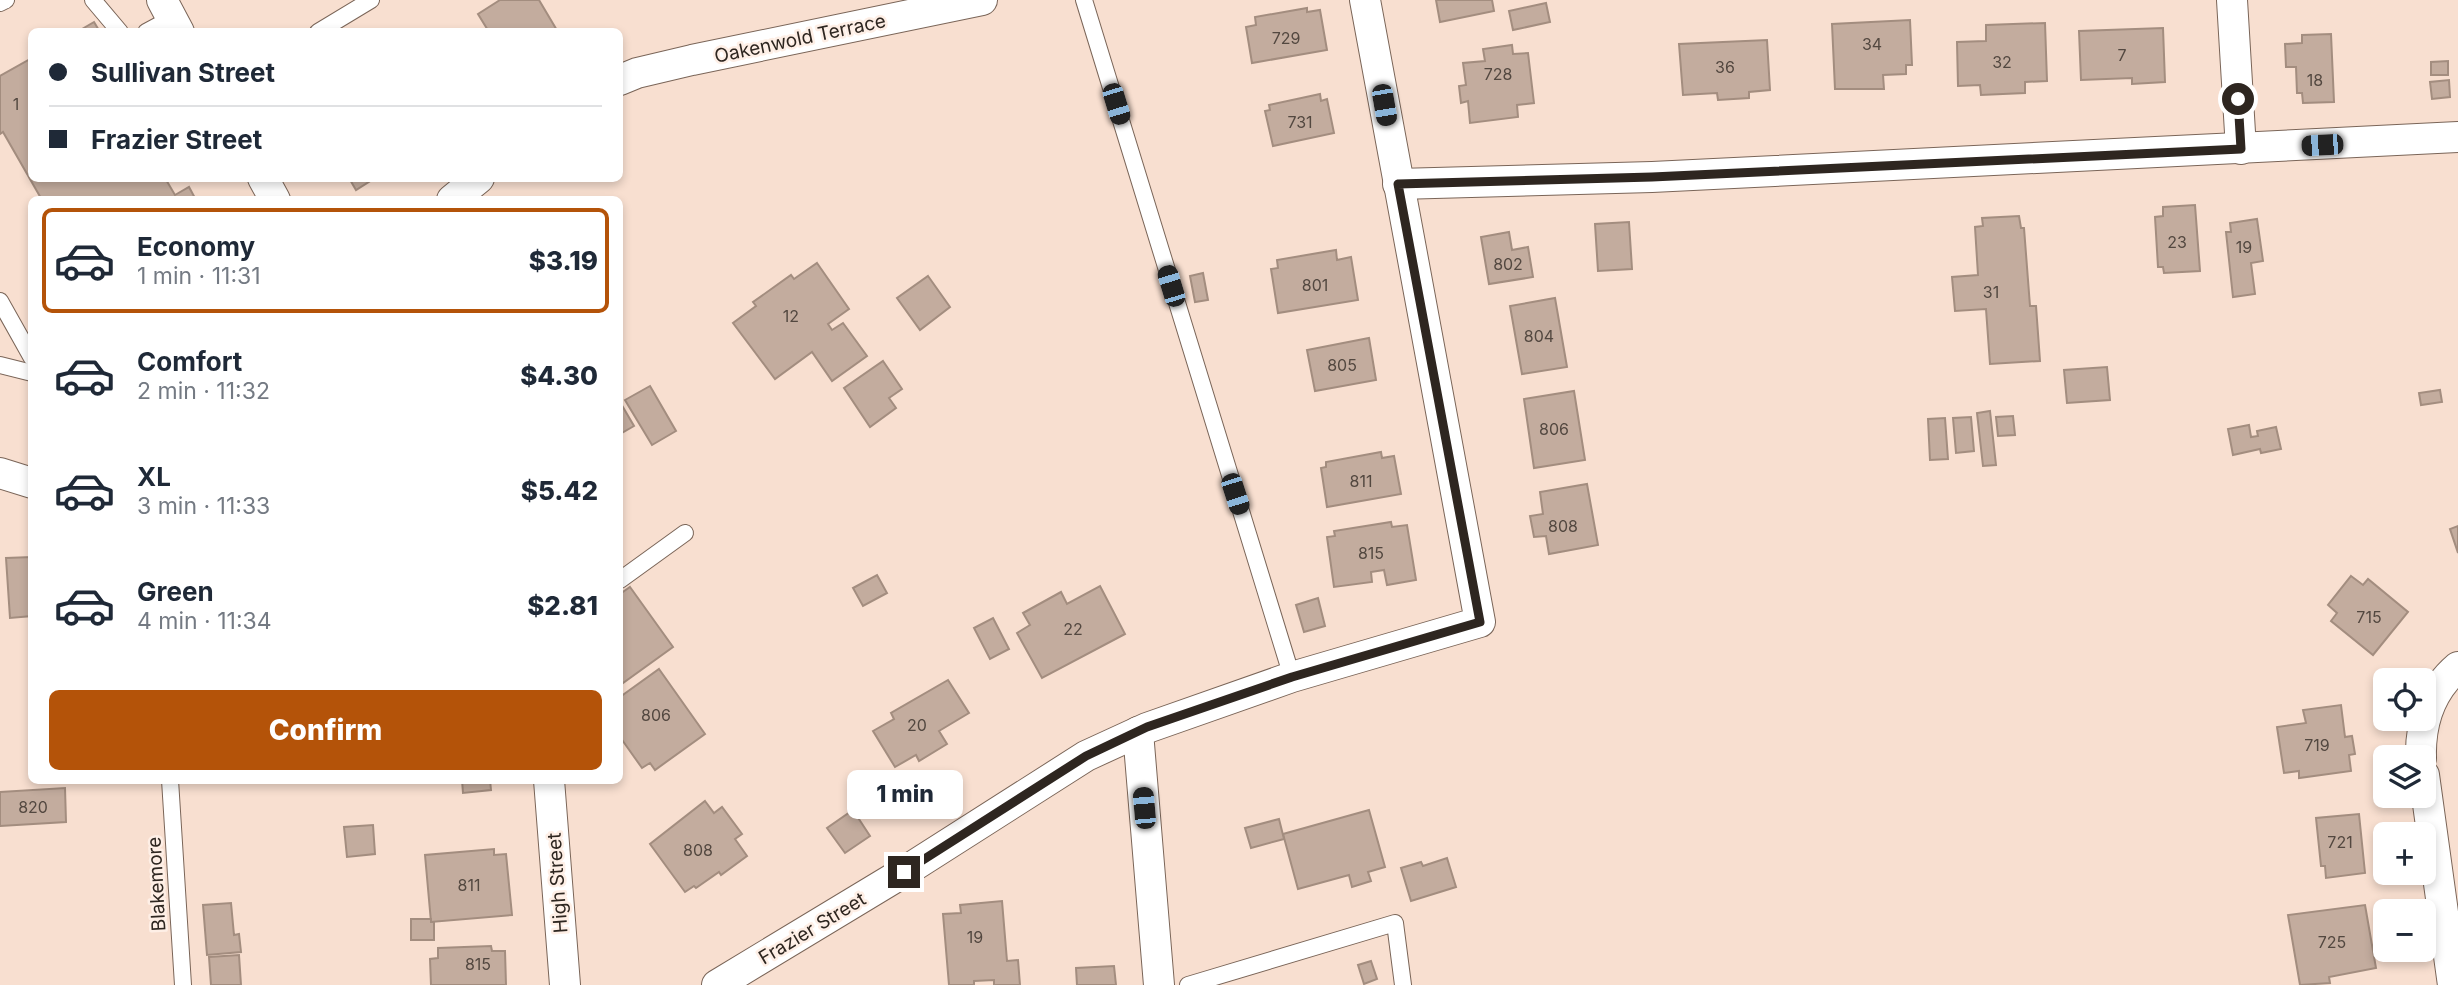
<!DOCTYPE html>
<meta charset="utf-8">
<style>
:root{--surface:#fff;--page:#f2f2f3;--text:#1f2937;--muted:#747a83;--line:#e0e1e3;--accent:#b45309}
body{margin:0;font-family:Inter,sans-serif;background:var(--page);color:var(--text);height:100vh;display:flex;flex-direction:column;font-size:26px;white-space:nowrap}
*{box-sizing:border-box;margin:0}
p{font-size:23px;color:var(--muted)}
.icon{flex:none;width:38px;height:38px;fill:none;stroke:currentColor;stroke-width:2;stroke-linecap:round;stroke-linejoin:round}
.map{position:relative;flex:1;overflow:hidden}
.sheet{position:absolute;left:28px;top:196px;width:595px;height:588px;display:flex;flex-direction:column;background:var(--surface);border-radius:10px;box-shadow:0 4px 10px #0003}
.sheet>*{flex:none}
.hud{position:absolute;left:28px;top:28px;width:595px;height:154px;border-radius:10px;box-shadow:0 4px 10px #0003;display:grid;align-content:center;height:154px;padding:0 21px;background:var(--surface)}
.controls{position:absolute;left:2373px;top:668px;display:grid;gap:14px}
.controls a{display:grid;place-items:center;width:63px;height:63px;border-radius:10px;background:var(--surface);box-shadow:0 4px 10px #0003;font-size:35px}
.end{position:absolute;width:32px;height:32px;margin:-16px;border:9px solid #2e2620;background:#fff;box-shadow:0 0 0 4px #fff}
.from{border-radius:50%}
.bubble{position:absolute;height:49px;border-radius:10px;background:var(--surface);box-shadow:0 4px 10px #0003;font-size:23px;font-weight:800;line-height:49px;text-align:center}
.car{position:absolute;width:21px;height:42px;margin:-21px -10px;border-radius:9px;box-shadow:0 0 5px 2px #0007;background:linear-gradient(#222 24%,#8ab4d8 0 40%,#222 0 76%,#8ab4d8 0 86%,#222 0)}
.hud b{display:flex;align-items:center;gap:24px;height:66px;font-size:26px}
.hud b+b{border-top:2px solid var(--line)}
.hud i{width:18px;height:18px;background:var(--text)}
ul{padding:12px 0 0;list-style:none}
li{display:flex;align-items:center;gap:21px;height:105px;margin:0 14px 10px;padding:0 7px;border:4px solid transparent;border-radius:10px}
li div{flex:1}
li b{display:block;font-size:26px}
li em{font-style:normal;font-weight:800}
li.current{border-color:var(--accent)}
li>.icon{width:63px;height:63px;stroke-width:1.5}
.button{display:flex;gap:14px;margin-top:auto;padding:14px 21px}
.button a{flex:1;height:80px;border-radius:10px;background:var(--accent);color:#fff;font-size:28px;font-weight:800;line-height:80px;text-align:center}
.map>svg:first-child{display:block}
.building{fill:#c3ac9e;stroke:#a38d7f;stroke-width:2}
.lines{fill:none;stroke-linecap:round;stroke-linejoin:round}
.service-casing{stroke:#7a6558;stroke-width:18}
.minor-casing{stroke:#7a6558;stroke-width:32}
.service{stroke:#fff;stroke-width:16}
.minor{stroke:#fff;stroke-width:30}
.route{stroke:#2e2620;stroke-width:9}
.labels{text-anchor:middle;stroke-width:5;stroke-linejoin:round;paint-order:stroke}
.number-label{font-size:16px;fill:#534840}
.street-label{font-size:19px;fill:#2e2620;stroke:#feefe6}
</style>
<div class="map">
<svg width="2458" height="985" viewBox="0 0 2458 985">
<rect width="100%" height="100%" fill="#f8dfd0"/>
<g class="building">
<path d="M500 0H539L558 32H489L478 14Z"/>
<path d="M1436 0H1492L1494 11 1440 22Z"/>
<path d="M1546 3 1550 22 1513 30 1509 11Z"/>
<path d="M1307 8V12L1320 10 1327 50 1252 63 1246 27 1256 25 1255 17Z"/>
<path d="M1910 20 1912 65H1906V74L1883 75 1884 89H1835L1832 24Z"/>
<path d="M94 22 100 32H77Z"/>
<path d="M2045 23 2047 81 2025 82V93L1981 95 1980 85 1958 86 1957 42 1986 41V25Z"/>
<path d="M2163 28 2165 82 2132 84V78L2081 80 2079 31Z"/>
<path d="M2331 34 2334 102 2303 103 2302 93H2297L2296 67H2286L2285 44 2302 43V35Z"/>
<path d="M1767 40 1770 90 1749 92V98L1718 100 1717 93 1683 95 1679 44Z"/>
<path d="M1512 45 1513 54 1528 53 1534 103 1517 105 1518 117 1470 123 1468 101 1461 103 1459 86 1466 85 1463 63 1485 61 1483 49Z"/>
<path d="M32 58V178H165L175 195 189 187 196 200H42L3 132 0 134V76Z"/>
<path d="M2448 61V75H2431V62Z"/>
<path d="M2449 80 2450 97 2432 99 2430 82Z"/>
<path d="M1320 94 1321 101 1327 99 1334 133 1273 146 1265 111 1270 110 1269 105Z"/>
<path d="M349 178H375L356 190Z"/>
<path d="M2195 205 2200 271 2164 273 2163 267H2158L2155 217 2163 216V207Z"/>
<path d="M2019 216 2021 228H2024L2030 306H2036L2040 361 1990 364 1986 309 1955 311 1952 277 1978 275 1975 227 1983 226 1982 218Z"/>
<path d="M2257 219 2263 261 2251 263 2255 294 2233 297 2226 232H2231L2230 223Z"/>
<path d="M1629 222 1632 269 1598 271 1595 224Z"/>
<path d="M1509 232 1512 250 1528 247 1533 277 1489 284 1481 237Z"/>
<path d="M1336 250 1337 260 1351 257 1358 300 1278 313 1271 269 1278 268 1277 260Z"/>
<path d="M817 263 849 309 828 324 832 330 843 323 867 356 832 381 812 352 775 379 733 323 756 306 753 302 791 275 794 279Z"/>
<path d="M1203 273 1208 300 1195 302 1190 276Z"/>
<path d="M928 276 950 307 920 330 897 298Z"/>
<path d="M1555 298 1567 367 1522 374 1510 306Z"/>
<path d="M1369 338 1376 380 1315 391 1307 350Z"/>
<path d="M883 361 902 389 889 398 896 408 870 427 844 388Z"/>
<path d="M2107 367 2110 400 2067 403 2064 370Z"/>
<path d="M650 386 676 431 652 445 625 400Z"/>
<path d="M2440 390 2442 402 2421 405 2419 393Z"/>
<path d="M1574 391 1585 460 1534 468 1524 399Z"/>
<path d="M620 402 634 426 620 434Z"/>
<path d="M1990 411 1996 465 1983 466 1977 413Z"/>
<path d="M2013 416 2015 435 1998 436 1996 417Z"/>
<path d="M1971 417 1974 451 1956 453 1953 418Z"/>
<path d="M1945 418 1948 459 1930 460 1928 419Z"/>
<path d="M2249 425 2251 437 2258 436 2257 431 2276 427 2281 449 2261 453 2260 449 2233 455 2228 429Z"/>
<path d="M1381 452 1382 458 1394 456 1401 494 1327 507 1321 468 1326 467V462Z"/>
<path d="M1587 484 1598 545 1549 554 1546 536 1534 537 1530 516 1543 514 1540 492Z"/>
<path d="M1391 522 1392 527 1407 525 1416 580 1387 585 1384 570 1371 572 1372 582 1334 587 1327 537 1335 536 1334 531Z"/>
<path d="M2458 526V553L2450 529Z"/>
<path d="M32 557V616L10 618 6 558Z"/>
<path d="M877 575 887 593 863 606 853 588Z"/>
<path d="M2351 576 2363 585 2368 579 2408 612 2373 655 2331 621 2337 613 2328 605Z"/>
<path d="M1100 586 1125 634 1042 678 1017 633 1030 625 1023 613 1061 592 1067 604Z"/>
<path d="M630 587 673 647 623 683 620 678V594Z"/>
<path d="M1318 598 1325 626 1304 632 1296 605Z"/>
<path d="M993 618 1009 649 990 659 974 628Z"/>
<path d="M659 669 705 734 655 770 650 763 642 768 620 737V697Z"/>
<path d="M948 680 969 713 939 731 947 744 919 761 916 755 895 767 873 731 894 719 891 713Z"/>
<path d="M2341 705 2345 737 2352 736 2355 754 2349 755 2351 771 2299 778V771L2284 773 2277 727 2306 723 2303 710Z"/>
<path d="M462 780H490L491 790 463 793Z"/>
<path d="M65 788 66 822 0 826V792Z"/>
<path d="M705 801 714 813 722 807 742 834 735 839 747 856 721 875 719 872 696 888 694 886 685 892 650 844Z"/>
<path d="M853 810 870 836 845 853 827 828Z"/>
<path d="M1369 810 1385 867 1368 872 1371 881 1352 887 1349 875 1298 889 1283 834Z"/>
<path d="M2359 814 2365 873 2326 878 2325 866H2321L2316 818Z"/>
<path d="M1279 819 1284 839 1251 848 1245 828Z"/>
<path d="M373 825 375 854 347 857 344 827Z"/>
<path d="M494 849V855L506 854 512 915 431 922 425 855Z"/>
<path d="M1447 858 1456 887 1411 901 1401 868 1421 862 1423 866Z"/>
<path d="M1002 901 1007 961 1018 960 1020 985H994V980L974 981V985H949L943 914 961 913 960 905Z"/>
<path d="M231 903 234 935 239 934 241 952 207 955 203 905Z"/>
<path d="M2365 905 2376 968 2329 977 2330 983 2300 985 2288 915Z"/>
<path d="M411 919H431V922H434V940H411Z"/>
<path d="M491 946 492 951H505L506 985H431L430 959 438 958V948Z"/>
<path d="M239 955 241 985H211L209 957Z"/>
<path d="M1371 961 1377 979 1364 984 1358 965Z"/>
<path d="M1114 966 1116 985H1077L1076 968Z"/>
</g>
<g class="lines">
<g class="service-casing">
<g id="service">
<path d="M93 0 120 32"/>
<path d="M1084 0 1292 677"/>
<path d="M0 3 6 0"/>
<path d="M146 32 172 18"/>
<path d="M318 32 371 0"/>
<path d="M0 301 32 358"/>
<path d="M0 365 32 373"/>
<path d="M620 580 685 533"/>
<path d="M170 780 183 985"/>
<path d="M1188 985 1395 923 1403 985"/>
</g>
</g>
<g class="minor-casing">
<g id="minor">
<path d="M162 0 179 32"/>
<path d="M2232 0 2241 149"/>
<path d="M620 80 637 73 692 60 982 0"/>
<path d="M263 178 275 200"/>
<path d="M1398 184 1652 177 2458 137"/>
<path d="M452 200 479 178"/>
<path d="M0 473 32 483"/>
<path d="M1138 732 1159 985"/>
<path d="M2421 758C2420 723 2431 690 2458 667"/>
<path d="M2424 775 2453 985"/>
<path d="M549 780 565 985"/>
<path d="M717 985 904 872 1086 756 1147 728 1292 677 1480 622 1365 0"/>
</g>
</g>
<use href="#service" class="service"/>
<use href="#minor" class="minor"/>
</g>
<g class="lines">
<path class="route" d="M904 872 1086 756 1147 727 1292 677 1480 622 1398 184 1652 177 2241 149 2238 99"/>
</g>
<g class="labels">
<g class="number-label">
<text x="1286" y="44">729</text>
<text x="1872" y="50">34</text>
<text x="2122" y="61">7</text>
<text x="2002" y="68">32</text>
<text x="1725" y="73">36</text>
<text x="1498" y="80">728</text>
<text x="2315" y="86">18</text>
<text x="16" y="110">1</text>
<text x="1300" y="128">731</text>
<text x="2177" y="248">23</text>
<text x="2244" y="253">19</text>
<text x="1508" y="270">802</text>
<text x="1315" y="291">801</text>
<text x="1991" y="298">31</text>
<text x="791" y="322">12</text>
<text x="1539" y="342">804</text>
<text x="1342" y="371">805</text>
<text x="1554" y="435">806</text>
<text x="1361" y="487">811</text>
<text x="1563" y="532">808</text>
<text x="1371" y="559">815</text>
<text x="2369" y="623">715</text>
<text x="1073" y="635">22</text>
<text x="656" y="721">806</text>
<text x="917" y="731">20</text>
<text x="2317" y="751">719</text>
<text x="33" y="813">820</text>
<text x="2340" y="848">721</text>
<text x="698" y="856">808</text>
<text x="469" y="891">811</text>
<text x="975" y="943">19</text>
<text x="2332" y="948">725</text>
<text x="478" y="970">815</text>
</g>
<g class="street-label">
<text transform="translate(800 38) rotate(-12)" y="7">Oakenwold Terrace</text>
<text transform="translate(557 883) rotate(-94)" y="7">High Street</text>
<text transform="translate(156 884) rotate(-93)" y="7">Blakemore</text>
<text transform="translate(812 928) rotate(-31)" y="7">Frazier Street</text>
</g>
</g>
</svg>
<div class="controls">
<a><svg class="icon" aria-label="locate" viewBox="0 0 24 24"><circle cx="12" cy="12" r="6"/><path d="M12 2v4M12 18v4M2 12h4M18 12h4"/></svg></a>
<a><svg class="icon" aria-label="layers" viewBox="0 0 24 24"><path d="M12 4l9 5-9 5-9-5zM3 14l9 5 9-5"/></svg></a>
<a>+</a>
<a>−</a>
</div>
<i class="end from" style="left:2238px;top:99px"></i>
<i class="end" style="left:904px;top:872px"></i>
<div class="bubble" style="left:847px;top:770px;width:116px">1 min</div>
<i class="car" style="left:1116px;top:104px;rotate:163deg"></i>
<i class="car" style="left:1384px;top:105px;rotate:170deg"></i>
<i class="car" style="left:2322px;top:145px;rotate:267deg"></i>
<i class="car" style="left:1171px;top:286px;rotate:343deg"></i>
<i class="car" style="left:1235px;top:494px;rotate:162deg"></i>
<i class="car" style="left:1144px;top:808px;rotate:355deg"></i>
<div class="hud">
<b><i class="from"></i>Sullivan Street</b>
<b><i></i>Frazier Street</b>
</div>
<section class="sheet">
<ul>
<li class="current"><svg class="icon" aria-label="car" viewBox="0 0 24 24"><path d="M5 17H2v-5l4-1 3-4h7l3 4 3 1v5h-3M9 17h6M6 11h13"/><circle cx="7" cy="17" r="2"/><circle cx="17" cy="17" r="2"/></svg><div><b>Economy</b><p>1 min · 11:31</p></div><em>$3.19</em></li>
<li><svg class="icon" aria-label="car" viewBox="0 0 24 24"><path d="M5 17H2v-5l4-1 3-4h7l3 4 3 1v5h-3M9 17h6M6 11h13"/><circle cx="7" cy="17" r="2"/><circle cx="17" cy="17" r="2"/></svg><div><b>Comfort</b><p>2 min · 11:32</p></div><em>$4.30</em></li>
<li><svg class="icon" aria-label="car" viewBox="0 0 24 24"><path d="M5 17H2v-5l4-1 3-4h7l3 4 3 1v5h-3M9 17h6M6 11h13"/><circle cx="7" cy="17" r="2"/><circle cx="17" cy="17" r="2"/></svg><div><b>XL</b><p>3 min · 11:33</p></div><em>$5.42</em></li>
<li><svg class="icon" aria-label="car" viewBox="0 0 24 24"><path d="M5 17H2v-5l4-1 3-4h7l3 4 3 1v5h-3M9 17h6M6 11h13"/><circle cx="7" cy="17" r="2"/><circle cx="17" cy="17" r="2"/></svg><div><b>Green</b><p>4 min · 11:34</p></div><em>$2.81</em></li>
</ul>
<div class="button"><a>Confirm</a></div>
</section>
</div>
